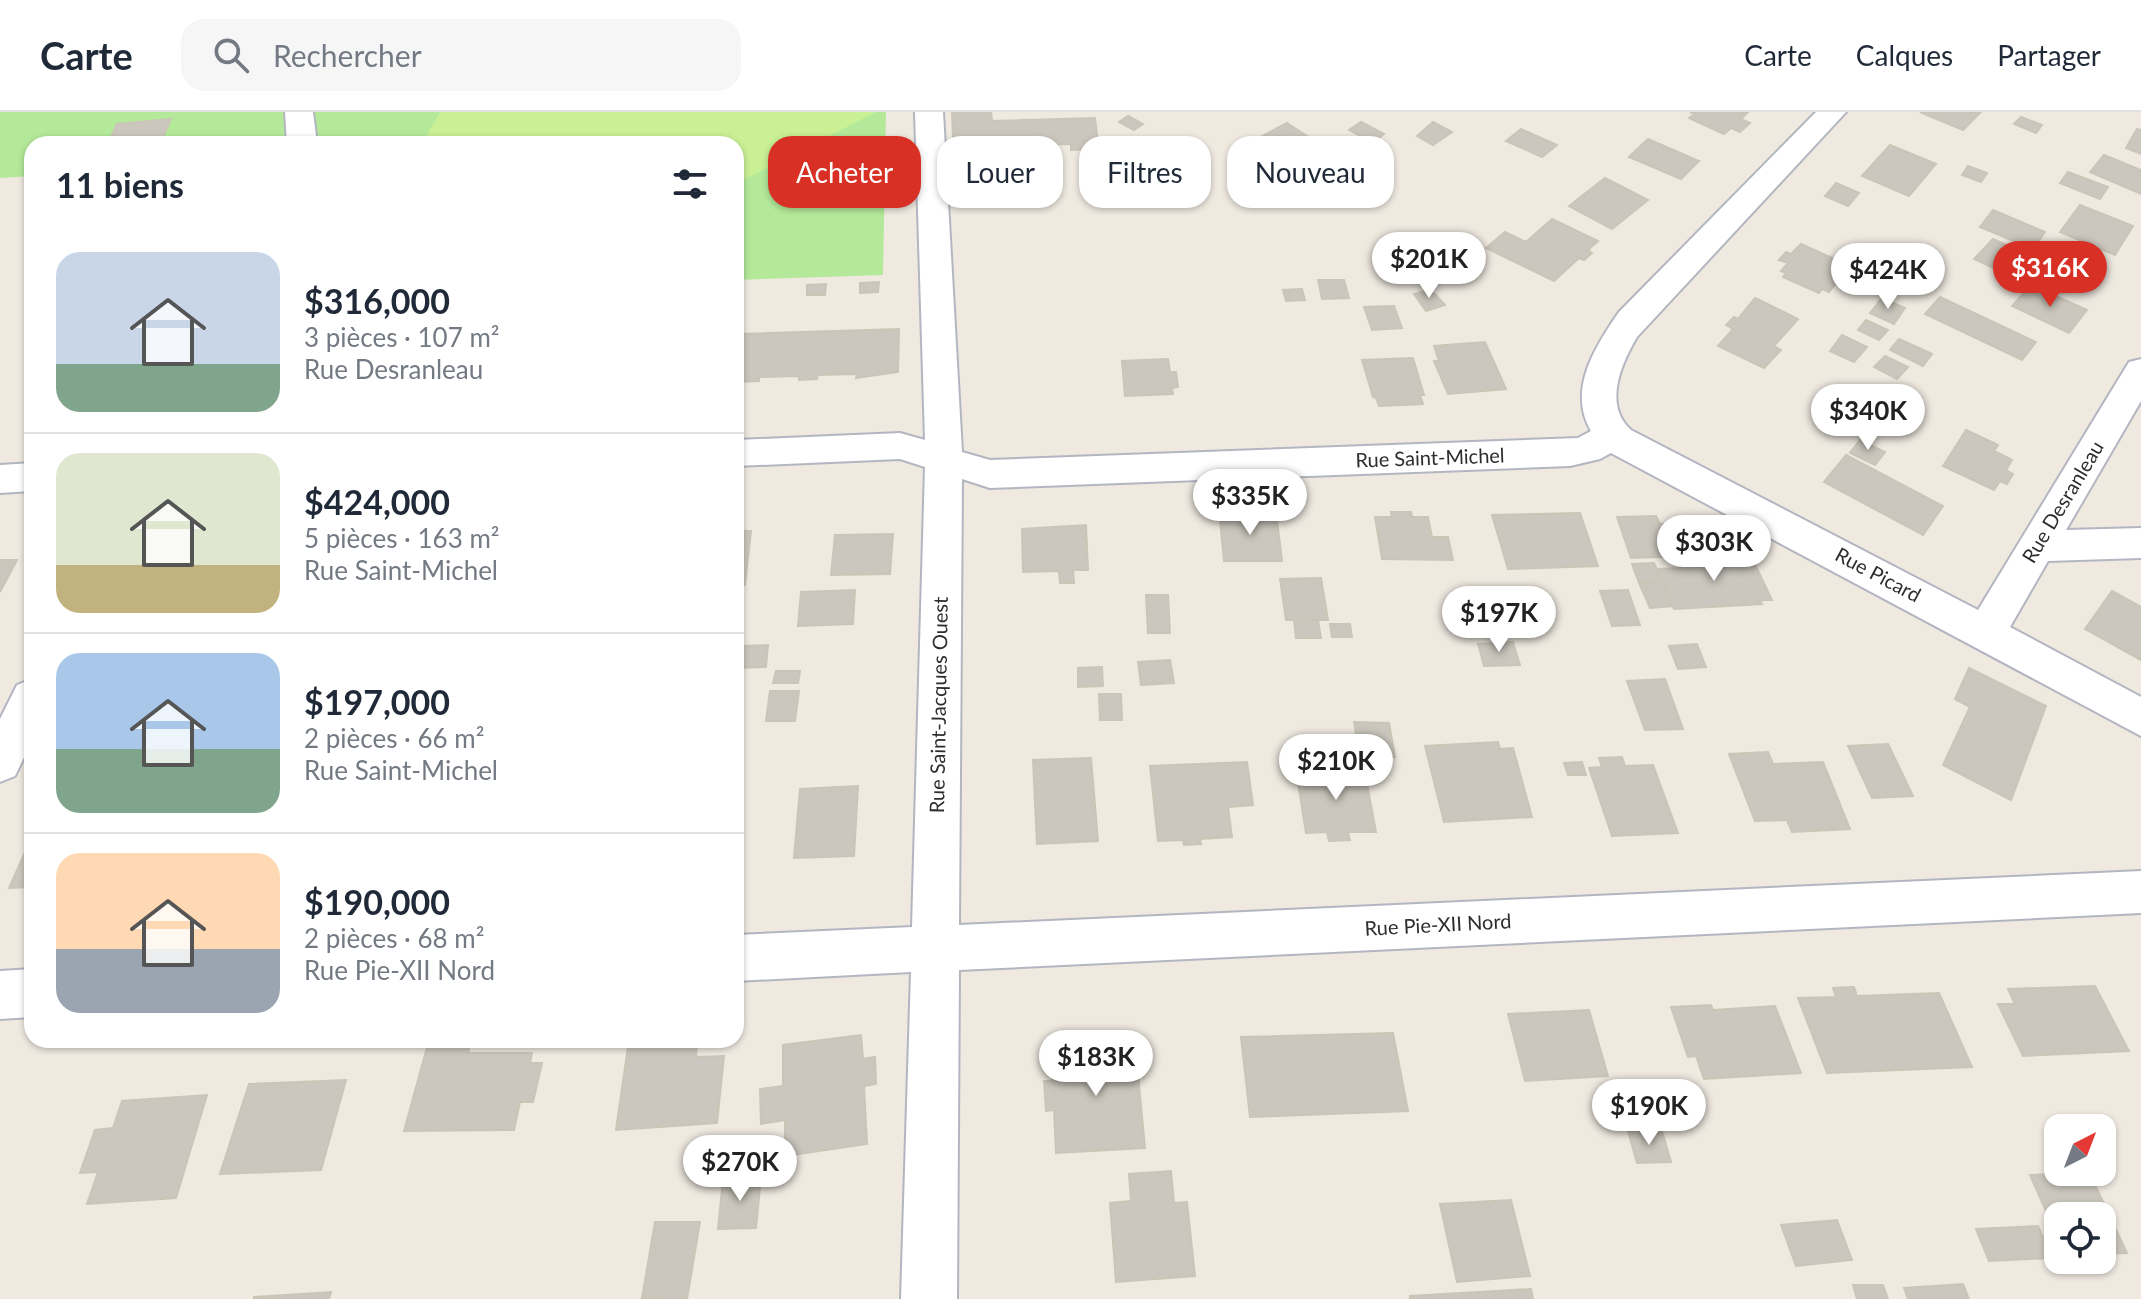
<!DOCTYPE html>
<html lang="fr">
<meta charset="utf-8">
<style>
body{margin:0;font-family:Lato,sans-serif;background:#f6f6f7;color:#1f2937;height:100vh;display:flex;flex-direction:column;font-size:30px;white-space:nowrap}
*{box-sizing:border-box;margin:0}
p{font-size:26px;color:#747a83}
.icon{flex:none;width:44px;height:44px;fill:none;stroke:currentColor;stroke-width:2;stroke-linecap:round;stroke-linejoin:round}
.map{position:relative;flex:1;overflow:hidden}
.panel{position:absolute;left:24px;top:24px;width:720px;height:912px;display:flex;flex-direction:column;background:#fff;border-radius:24px;box-shadow:0 2px 6px #0004}
.panel>*{flex:none}
.top-card{position:absolute;left:768px;top:24px;width:760px;height:72px;display:flex;gap:16px}
.needle{width:52px;rotate:42deg}
.tools{position:absolute;left:2044px;top:1002px;display:grid;gap:16px}
.tools a{display:grid;place-items:center;width:72px;height:72px;border-radius:16px;background:#fff;box-shadow:0 2px 6px #0004;font-size:40px}
.price{position:absolute;translate:-50% -68px;padding:0 18px;border-radius:28px;background:#fff;color:#222;font-size:26px;line-height:52px;filter:drop-shadow(0 2px 4px #0008)}
.price::after{content:'';position:absolute;left:50%;top:48px;width:24px;height:18px;margin-left:-12px;background:inherit;clip-path:polygon(0 0,100% 0,50% 100%)}
.price.on{background:#d93025;color:#fff}
ul{padding:0;list-style:none}
li{display:flex;align-items:center;gap:24px;height:200px;padding:0 32px}
li+li{border-top:2px solid #e0e1e3}
li span{display:grid;place-items:center;flex:none;width:224px;height:160px;border-radius:24px;color:#555}
li>.icon{margin-inline-start:auto}
span .icon{width:96px;height:96px;fill:#fffc;stroke-width:1}
li b{font-size:34px}
h2{display:flex;justify-content:space-between;align-items:center;height:96px;padding:0 32px;font-size:34px}
.chip{padding:0 28px;border-radius:24px;background:#fff;box-shadow:0 2px 6px #0004;font-size:28px;line-height:72px}
.chip.on{background:#d93025;color:#fff}
header{display:flex;align-items:center;gap:48px;box-sizing:border-box;height:112px;padding:0 40px;background:#fff;border-bottom:2px solid #e0e1e3}
header strong{font-size:38px}
nav{display:flex;gap:44px;margin-inline-start:auto;font-size:28px}
.search{width:560px;height:72px;background:#f6f6f7;display:flex;align-items:center;gap:20px;box-sizing:border-box;padding:0 28px;border-radius:24px;color:#747a83;font-size:30px}
.map>svg:first-child{display:block}
.green{fill:#b4e999}
.pitch{fill:#c9f095}
.building{fill:#cbc7be;stroke:#cbc5b8;stroke-width:2}
.lines{fill:none;stroke-linecap:round;stroke-linejoin:round}
.minor-casing{stroke:#b3b6c1;stroke-width:4}
.minor{fill:#fff;fill-rule:evenodd}
.labels{text-anchor:middle;stroke-width:8;stroke-linejoin:round;paint-order:stroke}
.street-label{font-size:20px;fill:#2d2d2d;stroke:#fff}
</style>
<header>
<strong>Carte</strong>
<div class="search"><svg class="icon" aria-label="search" viewBox="0 0 24 24"><circle cx="10" cy="10" r="6"/><path d="M15 15l6 6"/></svg>Rechercher</div>
<nav><a>Carte</a><a>Calques</a><a>Partager</a></nav>
</header>
<div class="map">
<svg width="2141" height="1187" viewBox="0 0 2141 1187">
<rect width="100%" height="100%" fill="#efe9e0"/>
<path class="green" d="M0,0h886l-3,163 -147,5v-136h-704v32l-32,2z"/>
<path class="pitch" d="M440,0h436l-140,72v-40h-314z"/>
<path class="building" d="M952,0h39l1,9 103,-3 3,25h-6l1,6 -22,1v-6l-61,1v7l-20,1 -1,-17 -36,1z
M1690,0h58l-7,7 9,4 -10,9 -9,-4 -7,6 -35,-16 5,-4z
M1920,0h61l-18,18z
M1128,4l15,8 -9,6 -15,-8z
M2021,5l21,8 -6,8 -22,-9z
M171,7l-11,25h-52l9,-20z
M1361,10l23,12 -11,9 -24,-13z
M1433,10l19,10 -19,13 -16,-9z
M1287,11l26,17 -35,19 6,4 -20,10 -32,-21z
M1521,17l36,16 -15,12 -36,-16z
M2137,17l4,1v24l-15,-6z
M1648,27l51,22 -18,18 -52,-22z
M1890,33l46,19 -27,32 -47,-20z
M1191,34l14,7 -9,7 -15,-7z
M2104,43l37,15v24l-51,-22z
M1968,54l19,7 -6,9 -19,-7z
M2068,60l40,15 -8,12 -40,-16z
M1605,66l43,22 -36,29 -43,-23z
M1836,71l23,10 -11,13 -23,-10z
M2080,93l53,21 -18,29 -55,-23z
M1993,98l52,22 -12,17 -53,-22z
M1552,107l46,22 -10,9 4,3 -8,7 -5,-2 -25,23 -68,-33 19,-16 21,10z
M1993,127l42,19 -18,21 -43,-20z
M1801,132l49,22 -21,26 -7,-3 -3,4 -36,-16 3,-4 -5,-2 7,-8 -9,-3 7,-8 5,2z
M1318,168h26l5,18 -27,1z
M879,170l-1,10 -18,1v-10z
M826,172l-1,11h-18v-10z
M2031,173l56,25 -18,23 -57,-27z
M1302,177l3,11 -19,1 -3,-11z
M1428,178l7,4 10,11 -19,6 -12,-17z
M1940,185l96,45 -14,18 -97,-46z
M1755,186l43,21 -24,27 7,4 -17,18 -46,-22 15,-17 -7,-4 8,-8 4,2z
M1882,186l23,10 -11,16 -24,-11z
M1394,194l8,22 -30,2 -8,-23z
M1866,208l22,10 -9,10 -21,-10z
M899,217l-1,43 -42,6 1,-4 -39,1 -1,4 -18,1v-4l-40,1v4l-19,1v-4h-4v-44z
M1842,223l25,12 -13,15 -24,-11z
M1899,227l33,15 -9,12 -33,-16z
M1485,230l21,47 -58,5 -14,-33h5l-5,-15z
M1885,244l23,11 -11,12 -23,-12z
M1413,246l11,37h-4l3,9 -44,2 -3,-8 -3,-1 -11,-37z
M1168,247l2,13h6l2,15 -6,1 1,6 -48,2 -3,-35z
M1966,318l32,15 -4,6 18,9 -6,10 7,4 -6,10 -7,-3 -6,9 -51,-24z
M1860,328l25,12 -10,13 -25,-12z
M1846,343l97,51 -20,29 -99,-53z
M1268,399l1,9h8l5,41h-58l-4,-41h6l-1,-8z
M1391,400h20l1,5h16l4,20h16l5,23 -71,-1 -7,-42h17z
M1580,401l18,53 -90,3 -16,-54z
M1656,404l4,8 11,-1 14,33 -54,2 -14,-41z
M1086,413l2,45h-15l1,13h-14l-1,-12 -36,1 -1,-43z
M736,419h15l-6,54h-9z
M893,422l-3,40 -59,1 4,-40z
M1738,443l2,3h12l20,42h-12l2,4 -88,5 -17,-40 23,-1 -3,-10z
M0,448h17l-17,32z
M1654,451l9,19 -24,1 -7,-19z
M1321,466l7,42h-42l-6,-41z
M1663,470l10,24 -23,2 -11,-25z
M855,478l-2,34 -55,2 3,-34z
M1628,478l12,35 -28,1 -12,-35z
M2112,479l29,16v53l-56,-31z
M1146,483h22l2,38h-22z
M1478,489h20l6,19 -21,1z
M1294,508h24l3,18h-25z
M1330,512h20l2,13h-20z
M1513,530l7,23 -36,1 -6,-22z
M1697,532l9,23 -28,2 -9,-23z
M768,533l-2,22 -30,1 3,-22z
M1170,548l4,23 -33,2 -3,-23z
M1102,555l1,19 -25,1v-19z
M1969,556l77,38 -35,94 -68,-35 27,-58 -15,-8z
M776,559h24l-2,12h-25z
M1665,567l18,50 -38,1 -18,-49z
M770,579h29l-4,30h-29z
M1099,582h22l1,26h-22z
M1354,610l35,1 6,34h-35z
M1498,630l2,7 13,-1 19,69 -88,5 -19,-76z
M1888,632l25,52 -41,2 -24,-52z
M1768,640l5,12 50,-2 27,67 -58,3 -5,-12 -32,1 -26,-67z
M1622,645l3,9 28,-1 25,68 -66,3 -23,-68 13,-1 -3,-9z
M1091,646l7,83 -61,3 -4,-84z
M1247,650l6,43 -25,2 4,30 -32,2 1,5 -17,1 -1,-5 -25,1 -8,-75z
M1582,650l4,13h-18l-4,-12z
M1364,656l12,64h-28l2,8 -21,1 -2,-9 -21,1 -10,-63z
M858,674l-4,70 -60,2 6,-69z
M32,725v50l-23,1z
M2095,874l34,65 -106,5 -25,-52h17l-7,-15z
M1854,875l3,9 82,-3 33,74 -145,6 -29,-75 38,-1 -3,-9z
M1711,893l2,5 62,-4 26,67 -97,6 -8,-23 -8,1 -17,-50z
M1589,898l19,66 -83,5 -17,-67z
M1393,921l15,78 -158,6 -9,-80z
M861,923l2,24 12,-2 1,27 -12,2 3,58 -82,12v-36l-24,4 -1,-35 23,-3v-41z
M429,928h42l-3,13h64l-2,10h12l-9,39h-13l-6,28 -110,1z
M629,928h68l-1,17 28,-1 -7,67 -101,7z
M1135,931l10,105 -89,5 -2,-43 -8,1 -2,-30h8l-1,-33z
M346,968l-25,90 -101,4 29,-90z
M1644,975l5,18 -24,1 -5,-16z
M207,983l-31,103 -89,6 11,-32 -18,1 15,-43 18,-2 9,-27z
M1628,1019h34l9,31 -34,1z
M1171,1059l3,32 13,-1 8,74 -79,6 -6,-79 21,-2 -2,-27z
M2089,1060l38,81 -25,1v-38h-44v22l-28,-63z
M761,1065l-5,51 -38,1 5,-50z
M1511,1088l19,76 -73,6 -17,-78z
M1837,1108l15,40 -56,6 -15,-41z
M655,1110h45l-13,77 -45,-1z
M2038,1114l14,32 -63,3 -13,-32z
M1963,1172l6,15h-61l-4,-11z
M1853,1173h30l5,14h-31z
M1531,1177l2,10h-123v-3z
M331,1180l-2,7h-75v-2z"/>
<g class="lines">
<g class="minor-casing">
<path id="minor" d="M285,0h28l4,32h-30z
M915,0h28l19,340 28,8 588,-22 13,-7c-24,-41 4,-84 28,-119l197,-200h30l-209,225c-16,27 -34,68 -6,93l347,180 151,-248 12,-3v42l-75,129 75,-2v30l-93,3 -38,66 131,70v39l-530,-283 -11,6 -30,7 -580,22 -28,-9 -3,446 1182,-54v42l-1182,57 -2,329h-56l10,-327 -175,9v-46l176,-8 13,-460 -25,-8 -164,7v-26l164,-7 25,7z
M32,351v28l-32,2v-28z
M32,567v62l-17,35 -15,6v-63l17,-34z
M32,857v48l-32,2v-48z"/>
</g>
<use href="#minor" class="minor"/>
</g>
<g class="labels">
<g class="street-label">
<text transform="translate(1430 346) rotate(-2)" y="7">Rue Saint-Michel</text>
<text transform="translate(2063 390) rotate(-59)" y="7">Rue Desranleau</text>
<text transform="translate(1878 463) rotate(28)" y="7">Rue Picard</text>
<text transform="translate(939 593) rotate(-89)" y="7">Rue Saint-Jacques Ouest</text>
<text transform="translate(1438 813) rotate(-3)" y="7">Rue Pie-XII Nord</text>
</g>
</g>
</svg>
<div class="tools">
<a><svg class="needle" viewBox="-14 -14 28 28"><path d="M0-13l5 13h-10z" fill="#e53935"/><path d="M0 13l5-13h-10z" fill="#747a83"/></svg></a>
<a><svg class="icon" aria-label="locate" viewBox="0 0 24 24"><circle cx="12" cy="12" r="6"/><path d="M12 2v4M12 18v4M2 12h4M18 12h4"/></svg></a>
</div>
<b class="price" style="left:1429px;top:188px">$201K</b>
<b class="price on" style="left:2050px;top:197px">$316K</b>
<b class="price" style="left:1888px;top:199px">$424K</b>
<b class="price" style="left:1868px;top:340px">$340K</b>
<b class="price" style="left:1250px;top:425px">$335K</b>
<b class="price" style="left:1714px;top:471px">$303K</b>
<b class="price" style="left:1499px;top:542px">$197K</b>
<b class="price" style="left:1336px;top:690px">$210K</b>
<b class="price" style="left:1096px;top:986px">$183K</b>
<b class="price" style="left:1649px;top:1035px">$190K</b>
<b class="price" style="left:740px;top:1091px">$270K</b>
<div class="top-card">
<a class="chip on">Acheter</a>
<a class="chip">Louer</a>
<a class="chip">Filtres</a>
<a class="chip">Nouveau</a>
</div>
<section class="panel">
<h2>11 biens<svg class="icon" aria-label="filters" viewBox="0 0 24 24"><path d="M4 7h16M4 17h16"/><circle cx="9" cy="7" r="2"/><circle cx="15" cy="17" r="2"/></svg></h2>
<ul>
<li><span style="background:linear-gradient(#c9d6e8 70%,#7fa58c 0)"><svg class="icon" aria-label="home" viewBox="0 0 24 24"><path d="M3 11l9-7 9 7M6 9v11h12V9"/></svg></span><div><b>$316,000</b><p>3 pièces · 107 m²</p><p>Rue Desranleau</p></div></li>
<li><span style="background:linear-gradient(#dfe7d0 70%,#c2b280 0)"><svg class="icon" aria-label="home" viewBox="0 0 24 24"><path d="M3 11l9-7 9 7M6 9v11h12V9"/></svg></span><div><b>$424,000</b><p>5 pièces · 163 m²</p><p>Rue Saint-Michel</p></div></li>
<li><span style="background:linear-gradient(#a9c7e8 60%,#7fa58c 0)"><svg class="icon" aria-label="home" viewBox="0 0 24 24"><path d="M3 11l9-7 9 7M6 9v11h12V9"/></svg></span><div><b>$197,000</b><p>2 pièces · 66 m²</p><p>Rue Saint-Michel</p></div></li>
<li><span style="background:linear-gradient(#ffd9b3 60%,#9aa5b1 0)"><svg class="icon" aria-label="home" viewBox="0 0 24 24"><path d="M3 11l9-7 9 7M6 9v11h12V9"/></svg></span><div><b>$190,000</b><p>2 pièces · 68 m²</p><p>Rue Pie-XII Nord</p></div></li>
</ul>
</section>
</div>
